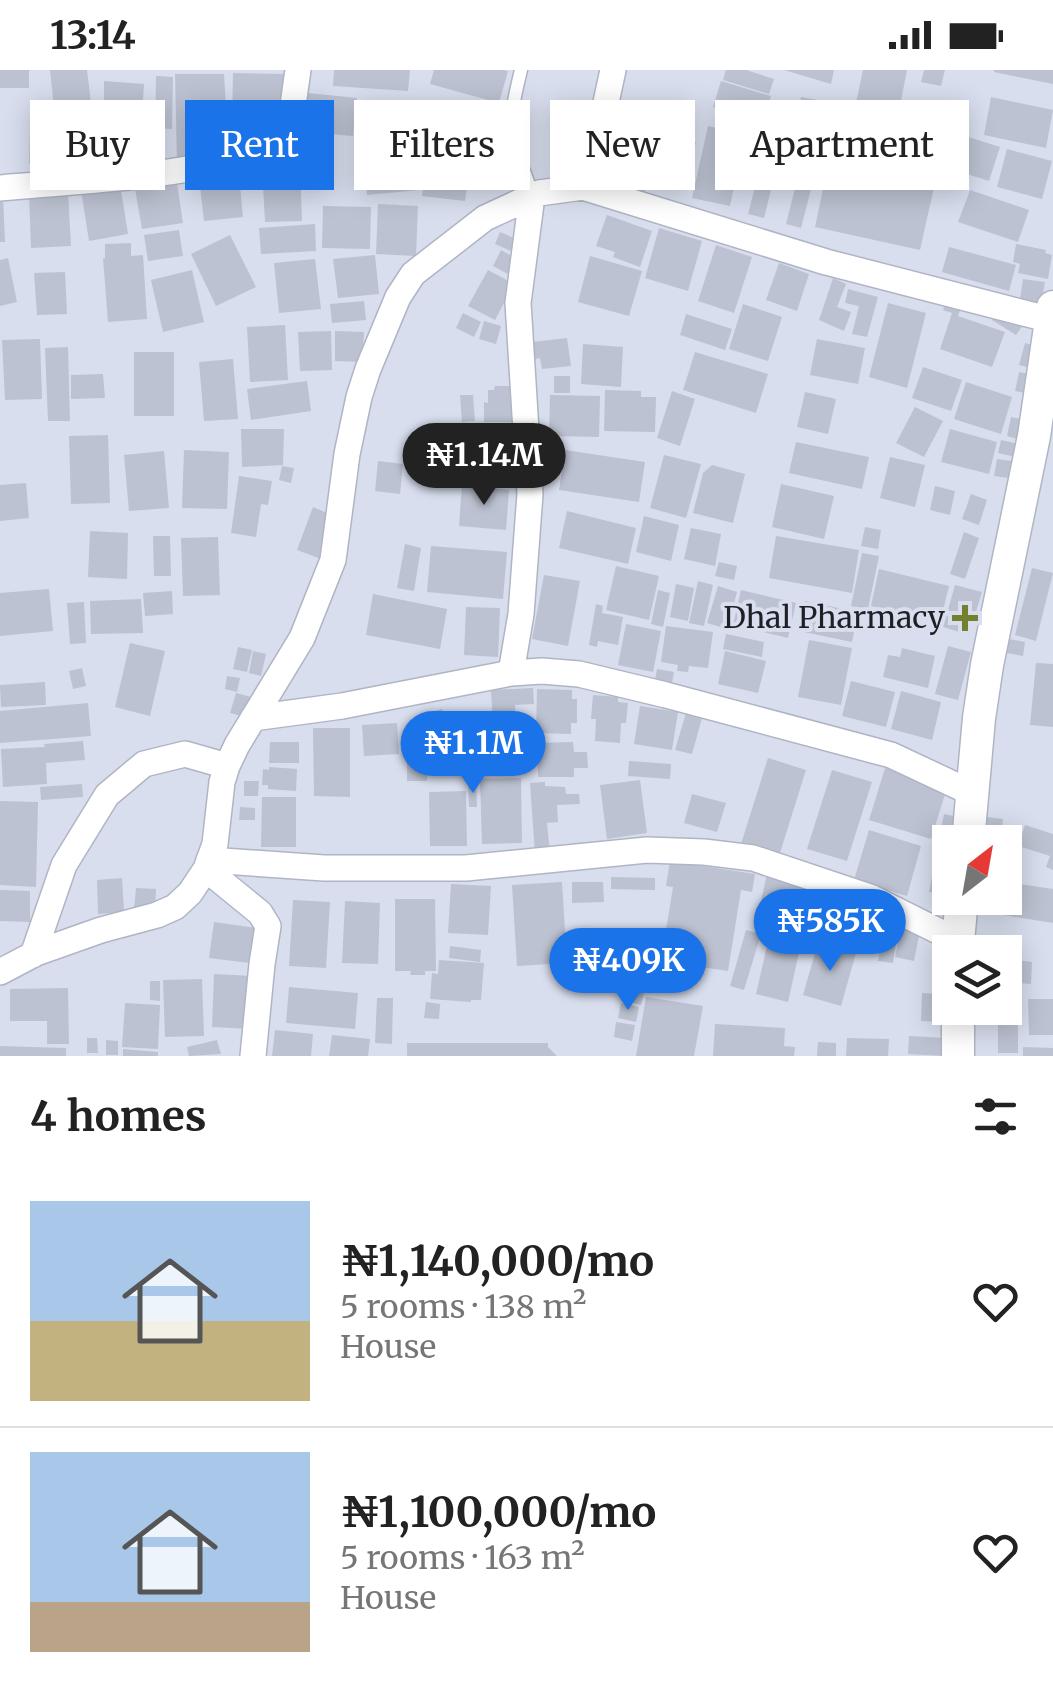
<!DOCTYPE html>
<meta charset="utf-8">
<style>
body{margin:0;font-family:Merriweather,serif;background:#f2f2f2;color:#222;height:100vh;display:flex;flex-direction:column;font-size:38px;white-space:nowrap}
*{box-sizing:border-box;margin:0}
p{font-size:32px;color:#767676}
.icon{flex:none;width:55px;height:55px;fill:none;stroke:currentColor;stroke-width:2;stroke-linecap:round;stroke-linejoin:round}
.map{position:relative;height:986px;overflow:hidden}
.drawer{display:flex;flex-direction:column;background:#fff;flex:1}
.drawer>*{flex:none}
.top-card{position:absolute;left:30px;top:30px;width:995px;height:90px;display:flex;gap:20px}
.needle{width:65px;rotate:31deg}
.tools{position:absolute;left:932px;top:755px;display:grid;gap:20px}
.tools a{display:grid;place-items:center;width:90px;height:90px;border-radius:0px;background:#fff;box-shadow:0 5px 25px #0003;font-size:50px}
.price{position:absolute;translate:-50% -85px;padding:0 22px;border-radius:35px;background:#1a73e8;color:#fff;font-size:32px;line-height:65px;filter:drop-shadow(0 2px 5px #0008)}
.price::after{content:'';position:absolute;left:50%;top:60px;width:30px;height:22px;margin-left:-15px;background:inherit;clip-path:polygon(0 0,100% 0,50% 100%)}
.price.current{background:#222;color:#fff}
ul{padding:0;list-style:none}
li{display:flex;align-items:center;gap:30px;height:250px;padding:0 30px}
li+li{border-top:2px solid #e0e0e0}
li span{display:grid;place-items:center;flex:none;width:280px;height:200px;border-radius:0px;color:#555}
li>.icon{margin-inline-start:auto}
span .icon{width:120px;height:120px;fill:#fffc;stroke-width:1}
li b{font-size:42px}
h2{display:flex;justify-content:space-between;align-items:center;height:120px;padding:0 30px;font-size:42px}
.tag{padding:0 35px;border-radius:0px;background:#fff;box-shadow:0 5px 25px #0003;font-size:35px;line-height:90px}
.tag.current{background:#1a73e8;color:#fff}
.status{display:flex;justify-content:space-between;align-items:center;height:70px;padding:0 50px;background:#fff;direction:ltr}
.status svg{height:28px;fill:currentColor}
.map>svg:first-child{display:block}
.building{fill:#bcc2d1}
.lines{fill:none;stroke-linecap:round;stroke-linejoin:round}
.service-casing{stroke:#afb5c4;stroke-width:15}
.minor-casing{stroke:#afb5c4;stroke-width:28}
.tertiary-casing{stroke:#afb5c4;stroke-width:35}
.service{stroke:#fff;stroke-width:12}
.minor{stroke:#fff;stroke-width:25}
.tertiary{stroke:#fff;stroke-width:32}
.poi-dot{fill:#73812f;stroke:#d8deee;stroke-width:4}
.labels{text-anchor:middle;stroke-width:8;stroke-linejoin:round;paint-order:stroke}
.poi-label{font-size:30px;fill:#1e2026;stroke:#d8deee;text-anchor:end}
</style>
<div class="status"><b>13:14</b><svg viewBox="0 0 49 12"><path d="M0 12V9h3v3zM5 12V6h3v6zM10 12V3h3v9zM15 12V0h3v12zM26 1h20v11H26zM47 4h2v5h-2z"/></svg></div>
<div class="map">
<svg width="1053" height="986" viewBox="0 0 1053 986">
<rect width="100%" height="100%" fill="#d8deee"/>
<path class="building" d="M0,0h29v18h-29z
M50,0h37l4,33 -37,4z
M334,0h76l-2,21 -75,-5z
M434,0h69l5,1 -9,32 -69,-19z
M726,0h20l28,9 -5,15 -46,-14z
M784,0h50l-3,14z
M863,0h44l-8,41 -43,-8z
M924,0h21l-4,16 -20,-4z
M994,0h59v14l-59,-12z
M233,3l52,1 -1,49 -52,-1z
M175,4h49l5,83 -52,5z
M156,6l17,1 -1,52 -17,-1z
M104,11l40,3 -2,31 -38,-4z
M721,11l50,15 -8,27 -50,-16z
M308,23l49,5 -4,38 -49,-4z
M801,27l33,6 -7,36 -32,-6z
M991,27l62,13 -7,38 -62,-13z
M369,30l45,7 -6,37 -45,-8z
M431,36l58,6 -5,43 -58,-6z
M855,41l37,10 -9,32 -37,-10z
M912,47l37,8 -8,36 -37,-9z
M624,51l11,4 -6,16 -11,-5z
M30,56l54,3v35h-55z
M708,56l37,8 -15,72 -38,-8z
M667,61l29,12 -17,44 -30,-11z
M962,65l38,12 -11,34 -38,-12z
M767,71l53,13 -19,74 -15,-4 15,-60 -22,-6 -15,60 -16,-4z
M1007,79l45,12 -10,38 -45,-12z
M415,80l4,40 -52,5 -4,-41z
M831,81l106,23 -17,76 -105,-23z
M427,85l44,6 -6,40 -43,-5z
M238,95l5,52 -39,4 -6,-52z
M300,95l2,56 -37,1 -3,-56z
M625,99l24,14 -6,12 -24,-14z
M177,113l6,40 -41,6 -7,-40z
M120,114l8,50 -39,7 -8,-51z
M970,120l59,20 -11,32 -60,-20z
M68,122l3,54 -40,2 -2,-54z
M0,126h3l2,46h-5z
M378,134l40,2 -2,50 -40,-2z
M323,136l48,1 -1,42 -48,-1z
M607,145l45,16 -12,36 -27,-10 2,-5 -19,-6z
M315,154l1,27 -55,3 -2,-26z
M659,158l43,13 -14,50 -43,-13z
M179,160l4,26 -35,5 -4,-26z
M500,162l21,9 -6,12 -20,-9z
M230,165l26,52 -40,19 -25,-52z
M131,173v13l12,-1 4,64 -39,3 -5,-64h2v-14z
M1016,174l30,6 -1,3 7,2 -4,24 -30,-6 2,-9 -7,-2z
M716,175l36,12 -18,56 -36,-12z
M949,177l67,18 -7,26 -67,-19z
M501,180l16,9 -9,15 -15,-8z
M375,185l4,39 -41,4 -5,-39z
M590,186l52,15 -13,45 -51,-14z
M8,188l9,44 -17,4v-46z
M315,189l6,50 -42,4 -5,-50z
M779,193l30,11 -12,37 -31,-11z
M192,200l12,52 -41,10 -12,-52z
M488,200l26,14 -19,36 -27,-14z
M65,202l2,42 -30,1 -3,-42z
M833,208l13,6 -9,23 14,5 -7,19 -25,-11z
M1023,209l22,3 -4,22 -21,-5z
M848,219l30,8 -11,40 -15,-3 7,-28 -14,-3z
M364,231l2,19 -34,3 -2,-19z
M945,232l16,5 -3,9 47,16 -13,35 -52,-18 12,-36 -9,-3z
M888,233l38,10 -19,75 -38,-11z
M743,234l39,13 -14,44 -39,-12z
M999,239l24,16 -7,10 -24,-15z
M463,243l18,9 -7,15 -18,-9z
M686,244l46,15 -7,21 -45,-15z
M484,251l17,5 -5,18 -17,-5z
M285,255l3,55 -38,2 -3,-55z
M331,261l1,39 -32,1 -2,-39z
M335,261l29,1 -2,30 -27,-1z
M567,268l4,28 -29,3 -2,-11 -5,1 -3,-17z
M40,269l2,60 -37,1 -3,-60z
M817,269l48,9 -7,36 -48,-9z
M1025,273l15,4 -5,22 -16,-4z
M583,274l40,3 -2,40 -40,-3z
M68,277l2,74h-22l-3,-73z
M134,282h40v64h-40z
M695,282l73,22 -12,39 -73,-23z
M233,289l5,60 -34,2 -5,-59z
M923,297l39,13 -11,31 -39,-13z
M1019,302l16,3 -4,19 -16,-3z
M103,304l2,24 -34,1v-24z
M554,306h16v17h-16z
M307,311l4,30 -60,9 -4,-31z
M966,312l46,15 -11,37 -47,-15z
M495,316h21v36h-32v-20l4,1v-13h6z
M605,320l36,1v6h15l-1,35 -51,-1z
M672,321l23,8 -15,47 -23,-8z
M805,322l31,7 -8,35 -31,-7z
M460,325h13l2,26 -13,1z
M550,325l50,1 -1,41 -50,-1z
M915,337l28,14 -19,36 -28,-14z
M1011,347l15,3 -5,20 -14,-4z
M241,359h43l-1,36 -41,2z
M950,359l47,13 -8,32 -48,-12z
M487,364l14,1v5l17,1 -2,41 -31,-2z
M108,365l2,68 -39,1 -2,-68z
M1001,370l18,4 -3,13 -18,-4z
M796,372l73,15 -7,32 -73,-16z
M184,380l45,2 -2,57 -45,-1z
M565,380l80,12 -6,40 -80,-12z
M164,381l5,57 -40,3 -5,-56z
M664,385l37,9 -15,54 -36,-10z
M890,387l35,8 -10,42 -35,-9z
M997,389l15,2 -4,17 -14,-2z
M378,391l25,3 -3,30 -25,-3z
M712,395l33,9 -12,49 -40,-10 10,-40z
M282,396l12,2 -3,15 -12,-3z
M239,406l33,5 -4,24 -7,-1 -5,33 -25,-4z
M26,413l3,35 -29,3v-36z
M781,414l53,12 -10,43 -52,-12z
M462,415l47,5 -3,40 -47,-4z
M935,416l20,5 -5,24 -20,-5z
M971,424l16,6 -8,25 -17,-6z
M313,437l24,10 -16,42 -24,-9z
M567,441l69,17 -8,36 -69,-16z
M644,446l35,9 -8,36 -35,-9z
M865,457l16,3 -3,19 -17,-3z
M691,458l30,6 -6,32 -31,-7z
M90,461l38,2 -1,46 -39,-2z
M964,462l15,6 -14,41 -15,-5z
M153,466h17l1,40h-17z
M776,466l83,14 -7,43 -83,-15z
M218,467l2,58 -37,1 -2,-58z
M405,474l16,4 -7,43 -17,-3z
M431,476l76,6 -4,47 -76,-7z
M862,483l17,3 -11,53 -17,-3z
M719,492l18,4 -3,14 -19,-4z
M616,496l43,10 -10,44 -43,-10z
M1032,498l21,5 -17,68 -21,-6z
M879,499l70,17 -9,37 -69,-17z
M544,505l36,6 -12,65 -36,-7z
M698,511l15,4 -9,41 -15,-3z
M676,514l18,4 -6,33 -18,-4z
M955,515l27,7 -13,43 -26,-8z
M718,516l19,6 -10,37 -20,-6z
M49,519l4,42 -53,5v-43z
M658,520l12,3 -7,34 -12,-3z
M741,520l55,13 -8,35 -55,-13z
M172,521l1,23 -28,2 -2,-23z
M373,524l74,15 -7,40 -74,-14z
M141,529l2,34 -52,1 -1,-33z
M805,531l53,11 -6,30 -53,-11z
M84,532l2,41 -16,1 -3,-41z
M596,534l7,2 -1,7 21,4 -5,28 -20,-4 -1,6 -8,-2z
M466,537l34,1 -2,49 -34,-2z
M626,554l35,7 -8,41 -35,-7z
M666,556l47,6 -5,36 -19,-2 -1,6 -11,-1 1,-6 -17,-3z
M726,564l38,8 -2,15 -39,-8z
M1004,568l21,4 -2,14 -21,-4z
M809,570l43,8 -11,57 -43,-8z
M130,573l35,8 -15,65 -35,-9z
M948,576l23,6 -13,48 -23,-6z
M238,577l14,3 -5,22 -14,-3z
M902,578l33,8 -7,32 -45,-11 5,-22 12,2z
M253,581l13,3 -5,22 -12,-3z
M725,581l41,10 -8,32 -40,-9z
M1036,593l17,1v63l-23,-2z
M82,598l4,18 -13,3 -4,-18z
M657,599l17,3 -3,16 -17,-3z
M227,606l13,2 -3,14 -12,-3z
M851,611l44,11 -9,35 -44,-11z
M45,612l1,23 -45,2 -1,-22z
M533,618l1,16 -19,1 2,35 -23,1 -3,-51z
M537,619l35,1v9h5v24h-6v11l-35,-1z
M901,621l40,11 -9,38 -41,-11z
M236,623l19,5 -6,20 -19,-5z
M593,625l25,2v5l10,1 -2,20h-5l-1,20 -25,-2 1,-22h-5z
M88,633l3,33 -91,7v-32z
M640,636l38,6 -6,38 -38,-6z
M442,639l4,13 -20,6 -4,-13z
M686,643l16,5 -10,36 -17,-4z
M397,653l2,31 -35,2 -2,-31z
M487,655l2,14 -14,2 -2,-14z
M313,658h37v69l-36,-1z
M455,658l2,14 -11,1 -2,-14z
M83,671l2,19 -39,3 1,21 -44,3 -2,-38 44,-2 -1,-3z
M270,672h29v21h-30z
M573,672l1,10h13l1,16h-14v9h-36l-1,-34z
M467,673h59v13h-50v12l-9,1z
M407,677h40v27h-20v7h-20z
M768,688l38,12 -27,86 -38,-12z
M629,691l42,3 -1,15 -42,-3z
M269,697l28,2 -1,22 -28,-2v-4h-6l1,-16 6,1z
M885,698l62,20 -16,51 -62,-19z
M832,700l40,12 -25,79 -40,-12z
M521,708l1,65 -40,1 -2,-65z
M640,710l7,53 -40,6 -7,-54z
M244,711h15l-1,15h-14z
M545,712v4l20,1 1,7h13l1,10 -23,1 1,17 -11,1 3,30 -15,1 -5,-71z
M82,714l1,13 -42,3 -1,-13z
M476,714l1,23h-8l-1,-22z
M466,721l1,55h-37l-1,-54z
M692,724l34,9 -9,29 -33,-9z
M262,727h34v50h-35z
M0,731l38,1 -2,85 -36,-2z
M240,737l15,1v12h-16z
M944,744l14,3 -3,25h-5l-1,51 -20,-1z
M987,747l16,2 -2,23h-17z
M1025,755l28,9v36l-7,-3 4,-11 -32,-10z
M869,760l52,16 -14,50 -53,-16z
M670,791l85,13 -3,18 -11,-2 -13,81 -34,-5 2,-12 -33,-5 10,-62 -7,-1z
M767,804l38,9 -9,35 -37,-8z
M611,807l44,1v12l-44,-1z
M122,808l2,34 -26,2 -1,-34z
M562,812l5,81 -50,3 -5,-81z
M572,812h31l1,20 -32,1z
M1005,812l48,7v34l-56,-9 3,-16h5z
M451,814l40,2 -3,49 -40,-2z
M136,818l20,1 -1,23 -21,-2z
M835,819l35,8 -8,36 -35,-8z
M0,820l30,1v31l-30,-1z
M395,829h40l1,72h-11v4h-15l1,-4h-16z
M293,830l37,2 -4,66 -37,-2z
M345,831l35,2 -2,61 -36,-1z
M903,851l18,4 -7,36 -19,-4z
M214,852l49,7 -4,35 -50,-6z
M884,852l15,2 -6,39 -15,-2z
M746,860l15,4 -17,56 -14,-4z
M769,867l32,7 -13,58 -32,-8z
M818,873l38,10 -15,53 -38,-11z
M450,876l31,4 -1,12 -31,-4z
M1005,884l10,1v5l17,2 -1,22 -12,-1 -1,6 -13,-1z
M439,890l45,3 -3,37h-10v2l-41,-3 2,-26 6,1z
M214,904l39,2 -2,53 -39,-2z
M202,909l2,57 -39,1 -2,-57z
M150,911h10v20l-10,-1z
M624,914l21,4 -4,17 -20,-5z
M289,917l69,6 -3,36 -69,-6z
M68,918l1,56h-22v-23h-37v-32z
M922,923l18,1 -2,28 -17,-1z
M646,927l57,9 -9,50h-58z
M377,928h16l-1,46 -17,-1z
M1028,929h25v36h-24z
M426,932l14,2 -1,15 -15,-1z
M125,933l35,2 -2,44 -36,-2z
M621,933l18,4 -3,15 -18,-4z
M1005,936h13v47h-20v-45h7z
M616,952l19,3 -3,16 -18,-4z
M715,954l70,4 -1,18 11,1 -1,9h-81z
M275,960l38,4 -2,22h-39z
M332,965l38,4 -2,17h-39z
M909,966l36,2 -1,18 -36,-2z
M87,968h10l1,15h-11z
M847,968l42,1 -1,17h-42z
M106,970l12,1v14h-12z
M217,970l4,14 -32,2 -2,-9z
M818,972l18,1v13h-19z
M407,973h141v4l9,9h-150z
M0,976l66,2v8h-66z
M1023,977l30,1v8h-30z
M123,979l35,3v4h-35z"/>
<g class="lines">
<g class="service-casing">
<path id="service" d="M521,0c-5,21 -11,43 -9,64 3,22 16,41 20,62"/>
</g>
<g class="minor-casing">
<path id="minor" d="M583,117l20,-71 10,-46
M0,118c79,-7 160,-10 237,-29 17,-4 34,-12 51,-19l10,-70
M511,603l10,-59 9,-120 -12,-191 14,-107
M253,648l89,-12 169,-33 31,-2 37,3 87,21 225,60 81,38
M209,790l115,8h142l181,-18 57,2 49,6 117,39 88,44
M206,799l54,44 8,13 -6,38 -9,92
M33,885l31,-90 43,-70 37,-31 41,-10 42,12
M0,902l36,-19 65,-23 56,-15 18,-8 15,-14 16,-24 9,-25 7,-62 5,-16 10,-21 65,-107 31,-78 14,-106 12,-57 9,-28 30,-72 15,-23 72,-56 54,-25 44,-6 243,75 225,58"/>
</g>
<g class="tertiary-casing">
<path id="tertiary" d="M968,772l11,-124 8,-53 47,-229 19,-129
M957,882l5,-54
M958,938v48"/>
</g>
<use href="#service" class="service"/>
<use href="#minor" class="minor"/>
<use href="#tertiary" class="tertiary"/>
</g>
<path class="poi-dot" d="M960 533h10v10h10v10h-10v10h-10v-10h-10v-10h10z"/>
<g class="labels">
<g class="poi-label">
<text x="945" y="558">Dhal Pharmacy</text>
</g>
</g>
</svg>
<div class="tools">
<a><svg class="needle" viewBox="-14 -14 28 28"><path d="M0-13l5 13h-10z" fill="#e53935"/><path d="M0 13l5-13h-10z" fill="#767676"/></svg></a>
<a><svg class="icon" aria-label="layers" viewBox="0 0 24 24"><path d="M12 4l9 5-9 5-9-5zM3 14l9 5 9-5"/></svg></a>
</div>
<b class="price current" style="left:484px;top:438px">₦1.14M</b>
<b class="price" style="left:473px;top:726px">₦1.1M</b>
<b class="price" style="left:830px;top:904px">₦585K</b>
<b class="price" style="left:628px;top:943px">₦409K</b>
<div class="top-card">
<a class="tag">Buy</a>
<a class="tag current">Rent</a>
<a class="tag">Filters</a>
<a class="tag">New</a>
<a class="tag">Apartment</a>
</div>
</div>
<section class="drawer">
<h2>4 homes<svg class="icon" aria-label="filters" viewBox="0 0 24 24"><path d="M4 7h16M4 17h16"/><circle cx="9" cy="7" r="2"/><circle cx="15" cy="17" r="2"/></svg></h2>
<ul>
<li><span style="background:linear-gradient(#a9c7e8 60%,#c2b280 0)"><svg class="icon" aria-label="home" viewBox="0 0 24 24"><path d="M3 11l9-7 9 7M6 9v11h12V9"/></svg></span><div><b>₦1,140,000/mo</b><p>5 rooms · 138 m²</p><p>House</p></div><svg class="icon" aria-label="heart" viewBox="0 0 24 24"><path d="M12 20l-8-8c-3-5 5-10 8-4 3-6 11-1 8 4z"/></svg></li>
<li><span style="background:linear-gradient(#a9c7e8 75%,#b9a48a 0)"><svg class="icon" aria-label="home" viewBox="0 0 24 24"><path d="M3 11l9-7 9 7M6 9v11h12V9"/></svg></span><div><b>₦1,100,000/mo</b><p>5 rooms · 163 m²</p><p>House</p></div><svg class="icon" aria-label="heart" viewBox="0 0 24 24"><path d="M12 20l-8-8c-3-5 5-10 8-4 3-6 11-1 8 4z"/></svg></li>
</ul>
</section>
